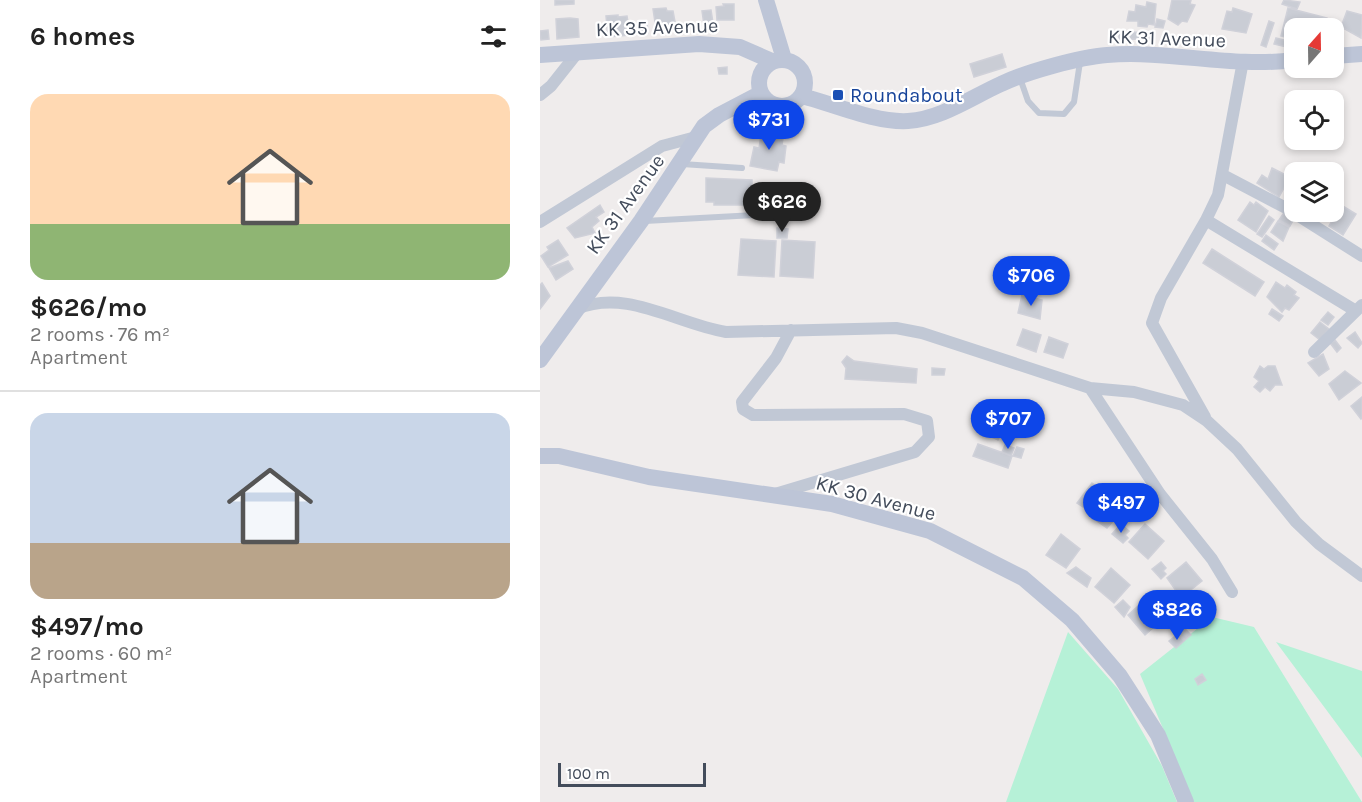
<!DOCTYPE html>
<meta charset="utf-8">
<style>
body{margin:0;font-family:Karla,sans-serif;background:#f6f6f6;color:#222;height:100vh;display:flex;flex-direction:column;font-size:22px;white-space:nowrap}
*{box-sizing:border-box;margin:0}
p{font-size:20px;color:#767676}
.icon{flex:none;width:33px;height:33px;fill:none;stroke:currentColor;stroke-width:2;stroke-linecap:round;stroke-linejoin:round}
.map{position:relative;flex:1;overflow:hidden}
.details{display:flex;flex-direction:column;background:#fff;width:540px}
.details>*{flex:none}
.needle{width:39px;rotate:20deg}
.buttons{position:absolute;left:744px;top:18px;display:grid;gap:12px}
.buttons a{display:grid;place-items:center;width:60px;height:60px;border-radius:12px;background:#fff;box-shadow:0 3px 9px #0003;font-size:30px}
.scale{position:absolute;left:18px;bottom:15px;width:148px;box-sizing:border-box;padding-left:6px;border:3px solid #434c5b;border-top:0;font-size:16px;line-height:21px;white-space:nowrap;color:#434c5b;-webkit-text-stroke:4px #fff;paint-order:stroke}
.price{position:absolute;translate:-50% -51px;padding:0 14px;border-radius:21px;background:#0d46e9;color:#fff;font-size:20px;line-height:39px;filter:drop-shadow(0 2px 3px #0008)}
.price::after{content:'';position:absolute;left:50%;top:36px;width:18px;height:14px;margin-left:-9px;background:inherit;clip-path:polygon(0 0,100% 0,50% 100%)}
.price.active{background:#222;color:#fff}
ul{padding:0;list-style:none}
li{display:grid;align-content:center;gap:12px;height:318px;padding:0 30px}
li+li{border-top:2px solid #e0e0e0}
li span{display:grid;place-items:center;height:186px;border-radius:18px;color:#555}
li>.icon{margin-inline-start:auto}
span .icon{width:108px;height:108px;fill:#fffc;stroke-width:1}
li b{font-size:26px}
h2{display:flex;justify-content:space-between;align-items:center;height:72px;padding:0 30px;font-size:26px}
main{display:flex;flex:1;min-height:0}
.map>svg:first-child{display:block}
.green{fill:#b6f1d7}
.building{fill:#cacdd5;stroke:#d0d1d9;stroke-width:1.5}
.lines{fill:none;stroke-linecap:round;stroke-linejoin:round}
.lane{stroke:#c1c8d5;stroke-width:6}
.street{stroke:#c1c8d5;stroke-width:12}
.secondary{stroke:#bdc5d7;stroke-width:16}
.transit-dot{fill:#1a4fb4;stroke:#fff;stroke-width:2}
.labels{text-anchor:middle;stroke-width:4.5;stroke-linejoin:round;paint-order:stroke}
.street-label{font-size:20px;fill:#434c5b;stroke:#fff}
.transit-label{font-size:20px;fill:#164399;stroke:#fff;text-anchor:start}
</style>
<main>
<section class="details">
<h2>6 homes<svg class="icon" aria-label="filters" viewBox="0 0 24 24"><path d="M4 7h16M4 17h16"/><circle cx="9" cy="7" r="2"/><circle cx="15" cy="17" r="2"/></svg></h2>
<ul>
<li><span style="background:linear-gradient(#ffd9b3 70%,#8fb573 0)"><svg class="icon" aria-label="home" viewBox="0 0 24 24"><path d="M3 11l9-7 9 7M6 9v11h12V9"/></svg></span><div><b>$626/mo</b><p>2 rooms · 76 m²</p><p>Apartment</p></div></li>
<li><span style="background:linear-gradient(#c9d6e8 70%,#b9a48a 0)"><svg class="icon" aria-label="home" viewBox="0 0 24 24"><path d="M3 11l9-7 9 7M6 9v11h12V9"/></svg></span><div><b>$497/mo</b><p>2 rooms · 60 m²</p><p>Apartment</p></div></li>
</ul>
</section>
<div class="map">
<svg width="822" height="802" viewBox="0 0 822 802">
<rect width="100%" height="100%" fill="#efecec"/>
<path class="green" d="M672,617l42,10 108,175h-168l-54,-128z
M528,632l50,57 44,77 15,36h-171z
M736,642l86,29v87z"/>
<path class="building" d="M15,0h19v4l-19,1z
M632,0h19l-1,4 5,1 -8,17 -5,-1 -4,4 -10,-6z
M744,0l16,2 -3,7 -15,-5z
M607,2l9,2 -2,21 -6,-1 -1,3 -9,-1v-5h-11l2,-10 6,1 1,-7 10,2z
M183,4h11v16h-17l-1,-13 8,-1z
M126,8l1,3h6l3,16 -20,2 -3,-20z
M693,8l19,6 -6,19 -24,-4 5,-18 5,1z
M748,8l39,10 -3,10h-30v11l-13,-3z
M171,10l2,13 -9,2 -2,-14z
M807,11l15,4 -1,23 -20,-11z
M78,15v2l9,-1 3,19 -22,2 -2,-21z
M30,18l8,1 1,18 -22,2 -1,-20z
M617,19l8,2 -2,7 -8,-1z
M107,21l1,12 -10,2 4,-3 -2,-10z
M729,21l5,2 -8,24 -5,-2z
M8,30l1,9 -8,1 -1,-9z
M579,32h10v8l-10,-1z
M590,32l22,1v7l-22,-1z
M736,38l12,3 -1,6 -13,-3z
M462,54l4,13 -32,10 -4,-13z
M187,67v7h-8l-1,-6z
M222,129l22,3 -2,13 4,1 -2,17 -5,-1 -2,9 -27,-5 4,-19 5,1z
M732,168l18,9 -11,20 -22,-14 5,-8 6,4z
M751,177l3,6 -5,9 -4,-2z
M166,178l46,2v25h-38v-3h-8z
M710,202l4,3 2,-3 12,9 -12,21 -18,-12z
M60,205l4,7 -8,5 3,4 -7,6 3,6 -20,5 -8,-10z
M801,205l15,9 -13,21 -14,-9z
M745,211l10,6 -5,9 -11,-6z
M729,216l5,4 -12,17 -5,-3z
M738,221l11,6 -6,14 -12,-9z
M237,228l11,1 -1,9h-10z
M726,235l12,9 -4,6 -12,-9z
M201,239l35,2 -2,36 -36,-2z
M18,240l10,15 -20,12 -7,-11 8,-6 -2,-3z
M242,240l33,2 -2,36 -33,-2z
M672,249l52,33 -9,14 -52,-33z
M28,261l5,8 -17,11 -7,-12z
M736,282l9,6 2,-3 9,7 -2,3 5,3 -10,12 -4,-2 -3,4 -15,-15z
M2,283l8,13 -10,13v-24z
M482,295l20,5 -2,19 -22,-6z
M732,309l11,7 -4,5 -10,-7z
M788,312l6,5 -6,8 -7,-5z
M780,322l9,7 -9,11 -9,-7z
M483,329l18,6 -5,17 -19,-7z
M815,332l7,11 -4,5 -11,-10z
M509,337l19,7 -5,14 -19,-6z
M795,340l6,8 -4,4 -7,-9z
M783,354l6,15 -10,7 -11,-13z
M307,356l7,5 63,8 -1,14 -71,-4 1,-11 -4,-6z
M720,366l4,3 4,-3h7l7,19h-7l-5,6 -5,-4 -5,5 -6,-5 5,-6 -5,-4z
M392,368l13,1 -1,6h-12z
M805,371l16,12 -22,17 -10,-16z
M822,397v21l-1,1 -10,-13z
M446,413l20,8 -8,19 -19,-9z
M438,444l34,12 -4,12 -35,-12z
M465,445l9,3 -3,8 -9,-4z
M477,447l7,2 -3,9 -8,-2z
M552,483l19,14 -14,19 -20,-13z
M567,515l7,5 -7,8 -10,-7 4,-5 3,2z
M581,524l8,7 -4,4 3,3 -5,5 -11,-9z
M605,524l19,17 -16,18 -19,-17z
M521,534l19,15 -14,19 -20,-13z
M621,562l5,6 -3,3 3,3 -5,5 -9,-10z
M646,562l16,19 -21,17 -14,-20z
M536,567l15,11 -4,9 -20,-14z
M571,568l19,17 -16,18 -19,-16z
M607,598l17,20 -19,17 -17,-20z
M583,600l7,7 -6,10 -9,-10z
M644,628l7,7 -6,5 -7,-7z
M638,634l6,7 -8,7 -7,-7z
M662,674l4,6 -8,5 -3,-6z"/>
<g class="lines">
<path class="lane" d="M480,78l8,23 11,12 25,1 10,-12 6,-40
M142,164l60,4
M105,221l128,-7"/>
<path class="street" d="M703,61l-25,134 -12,25 150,91
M0,95l11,-9 27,-34
M683,175l63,33 76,48
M0,222l122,-76 34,-9
M37,309c49,-21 100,15 149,23l170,-4 26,5 168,55 44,4 49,13 24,16 30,28 59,73 23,22 43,32
M774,352l48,-47
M550,388l70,106 52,65 20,33
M665,417l-53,-94 9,-25 45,-78
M235,494l140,-42 14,-15 -2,-16 -23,-7 -151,1 -10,-6 -1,-7 34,-44 15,-28"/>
<path class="secondary" d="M226,0l18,59
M0,55l159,-11 41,3 32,14
M794,56l28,-2
M219 83a23 23 0 1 1 46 0a23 23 0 1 1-46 0Z
M262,96c31,8 74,27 106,25 33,-2 64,-24 93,-37 25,-12 79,-27 106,-29 63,-5 125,13 187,5
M0,360l101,-139 63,-95 15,-11 42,-22
M0,456h19l90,21 183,27 98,27 93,47 49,42 48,56 38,59 28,67"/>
</g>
<rect class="transit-dot" x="292" y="89" width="12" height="12" rx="3"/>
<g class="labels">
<g class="street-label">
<text transform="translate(117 27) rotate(-2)" y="7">KK 35 Avenue</text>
<text transform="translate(627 38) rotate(2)" y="7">KK 31 Avenue</text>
<text transform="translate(85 204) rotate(-54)" y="7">KK 31 Avenue</text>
<text transform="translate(336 498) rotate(15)" y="7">KK 30 Avenue</text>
</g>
<g class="transit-label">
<text x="310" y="102">Roundabout</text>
</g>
</g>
</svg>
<div class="buttons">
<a><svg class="needle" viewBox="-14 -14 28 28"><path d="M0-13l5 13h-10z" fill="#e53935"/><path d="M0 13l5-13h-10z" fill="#767676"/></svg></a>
<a><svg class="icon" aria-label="locate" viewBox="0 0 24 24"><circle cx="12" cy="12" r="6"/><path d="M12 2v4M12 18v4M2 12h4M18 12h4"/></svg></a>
<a><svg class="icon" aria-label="layers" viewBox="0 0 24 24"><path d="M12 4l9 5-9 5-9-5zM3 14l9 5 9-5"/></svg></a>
</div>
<div class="scale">100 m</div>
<b class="price" style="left:229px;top:151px">$731</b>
<b class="price active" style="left:242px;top:233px">$626</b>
<b class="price" style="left:491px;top:307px">$706</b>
<b class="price" style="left:468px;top:450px">$707</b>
<b class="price" style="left:581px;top:534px">$497</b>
<b class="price" style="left:637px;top:641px">$826</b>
</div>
</main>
